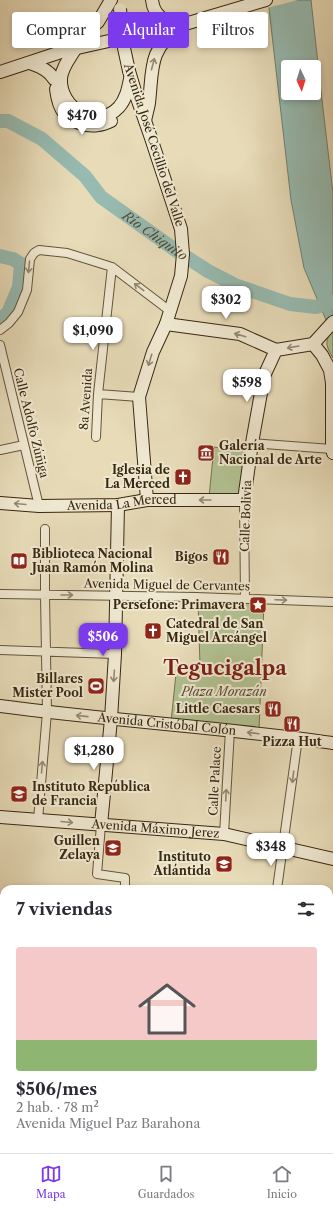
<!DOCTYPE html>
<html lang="es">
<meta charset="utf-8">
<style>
body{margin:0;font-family:"Libre Caslon Text",serif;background:#f2f2f3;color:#2b2b33;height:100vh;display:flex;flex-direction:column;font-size:15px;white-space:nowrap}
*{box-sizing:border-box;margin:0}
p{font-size:13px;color:#7c7c81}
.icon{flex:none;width:22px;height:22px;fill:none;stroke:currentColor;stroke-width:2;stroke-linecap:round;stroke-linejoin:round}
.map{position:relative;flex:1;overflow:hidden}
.panel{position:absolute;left:0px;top:885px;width:333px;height:268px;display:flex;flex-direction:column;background:#fff;border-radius:12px 12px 0 0;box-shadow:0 2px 6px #0003}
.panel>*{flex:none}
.guide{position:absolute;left:12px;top:12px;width:309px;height:36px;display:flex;gap:8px}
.needle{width:26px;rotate:176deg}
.buttons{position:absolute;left:281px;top:60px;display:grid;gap:8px}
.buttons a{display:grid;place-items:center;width:40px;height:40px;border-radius:4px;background:#fff;box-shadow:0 2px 6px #0003;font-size:20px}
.price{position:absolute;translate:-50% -34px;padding:0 9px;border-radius:8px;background:#fff;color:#222;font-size:13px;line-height:26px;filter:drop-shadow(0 1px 2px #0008)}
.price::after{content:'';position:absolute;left:50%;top:24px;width:12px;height:9px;margin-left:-6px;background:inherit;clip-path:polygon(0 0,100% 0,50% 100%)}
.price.current{background:#7c3aed;color:#fff}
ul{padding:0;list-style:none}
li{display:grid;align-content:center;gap:8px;height:212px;padding:0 16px}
li span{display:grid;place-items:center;height:124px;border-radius:4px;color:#555}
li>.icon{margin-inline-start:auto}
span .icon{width:72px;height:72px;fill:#fffc;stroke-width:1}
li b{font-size:17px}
h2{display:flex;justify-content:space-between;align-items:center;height:48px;padding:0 16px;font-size:17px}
.chip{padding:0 14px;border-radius:4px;background:#fff;box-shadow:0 2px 6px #0003;font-size:14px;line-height:36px}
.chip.current{background:#7c3aed;color:#fff}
.dock{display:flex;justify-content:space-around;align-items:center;height:56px;border-top:1px solid #e1e1e2;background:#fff;font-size:11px;color:#7c7c81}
.dock a{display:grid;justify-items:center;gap:2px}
.dock .current{color:#7c3aed}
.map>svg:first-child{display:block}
.green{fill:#b2c191;stroke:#757450}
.water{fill:#97bbb1;stroke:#718071;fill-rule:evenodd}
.pier{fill:#e7dbb8}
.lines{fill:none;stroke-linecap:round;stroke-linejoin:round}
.river{stroke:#97bbb1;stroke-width:14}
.street-casing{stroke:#64553a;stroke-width:10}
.secondary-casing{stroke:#382810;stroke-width:14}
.street{stroke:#efe8d1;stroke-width:8}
.secondary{stroke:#efe8d1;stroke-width:12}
.secondary-bridge-casing{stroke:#382810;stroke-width:14;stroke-linecap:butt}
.secondary-bridge{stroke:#efe8d1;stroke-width:12}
.oneway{stroke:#948870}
.labels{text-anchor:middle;stroke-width:4;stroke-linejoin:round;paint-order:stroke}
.street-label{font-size:12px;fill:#382810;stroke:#efe8d1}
.poi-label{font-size:12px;font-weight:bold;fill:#382810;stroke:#efe8d1;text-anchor:end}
.park-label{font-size:12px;font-style:italic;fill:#564e30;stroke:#efe8d1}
.water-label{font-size:13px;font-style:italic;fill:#504d38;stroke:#efe8d1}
.town-label{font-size:20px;font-weight:bold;fill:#7a1f14;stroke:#efe8d1}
</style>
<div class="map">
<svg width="333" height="1153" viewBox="0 0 333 1153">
<rect width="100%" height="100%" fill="#e7dbb8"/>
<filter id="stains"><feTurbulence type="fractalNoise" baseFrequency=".005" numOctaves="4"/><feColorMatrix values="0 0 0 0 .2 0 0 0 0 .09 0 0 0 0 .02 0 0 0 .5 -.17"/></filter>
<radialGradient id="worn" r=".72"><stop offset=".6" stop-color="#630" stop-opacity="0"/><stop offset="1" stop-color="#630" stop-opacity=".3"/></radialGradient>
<path class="green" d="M333,331v27c-6,-10 -10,-18 0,-27z
M214,447l34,5 -7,45h-32z
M198,600l66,2 -5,129 -88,-9 6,-58 23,1z
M4,1004v108l-4,1v-108z"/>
<path class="water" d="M268,0h43l11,100 11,93v133l-7,-6 -22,-52 -13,-68zM288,67h26v26h-26z"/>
<path class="pier" d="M266,0h32l-31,8z"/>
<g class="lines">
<g class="river">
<path id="s1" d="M0,121h8l34,18 43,37 16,21 73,52 34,22 27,14 55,19 26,3 17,-5"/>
<path d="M0,256l13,3 8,5 -2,23 -11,26 -8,6"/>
</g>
<g class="street-casing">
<path id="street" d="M0,330l9,-7 9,-11 9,-22 3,-31 4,-6 5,-3 28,3 45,14 58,44
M0,345l39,161
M98,394l41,3
M96,437l2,-43 14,-127
M252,443l80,6
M0,450l24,-5
M244,500l1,99
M0,594l196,3 137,5
M0,650l115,4
M38,820l9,-108 -2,-117v-66
M101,825l-4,49 28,4v11
M224,834l6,-104
M277,889l21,-151
M0,906l4,1
M329,942l4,-22
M329,956l4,1
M0,960l1,-16 3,-23
M0,994l4,-1
M329,1095l4,1
M0,1128l2,25
M42,1149v4
M108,1149l2,4
M184,1153v-4
M284,1153l1,-4"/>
</g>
<g class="secondary-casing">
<g id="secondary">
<path d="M152,0c2,17 12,21 28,23"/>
<path d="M59,47l20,-9 19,-16 13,-22"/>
<path d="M76,48c-6,10 -14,19 -15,30 -2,30 36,53 58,29 7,-8 9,-18 11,-28"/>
<path d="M30,63c9,3 19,7 24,16"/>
<path d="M129,71l8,27 14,40 30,91 2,25 -2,22 -15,48 -13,28 -14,45 8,103"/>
<path d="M0,72l64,-21 121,-27 81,-24"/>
<path d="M56,89c1,8 3,18 8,24 7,9 23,14 34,12 4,0 9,-2 13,-4"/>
<path d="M145,121c1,-6 3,-12 4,-18 4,-35 -1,-53 31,-76"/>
<path d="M166,324l74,10 36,16"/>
<path d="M313,344l9,11 8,15 2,13v66l1,4"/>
<path id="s2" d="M0,503l39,3 79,-1 29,-5h97l8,-57 12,-67 12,-26 37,-6 20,-22"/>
<path id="s3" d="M0,706c111,15 222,21 333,37"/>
<path id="s4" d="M0,817l224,17 109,25"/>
<path d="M101,825l10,-106 4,-65 3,-149"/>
</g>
</g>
<use href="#street" class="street"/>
<use href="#secondary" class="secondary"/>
<g class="secondary-bridge-casing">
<path id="secondary-bridge" d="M120,9l4,39 5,23"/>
</g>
<use href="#secondary-bridge" class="secondary-bridge"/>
</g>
<defs><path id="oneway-shaft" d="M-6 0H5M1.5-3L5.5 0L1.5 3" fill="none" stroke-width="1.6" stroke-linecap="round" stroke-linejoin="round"/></defs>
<g class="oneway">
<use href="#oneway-shaft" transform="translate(153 64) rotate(-75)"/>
<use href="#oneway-shaft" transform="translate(29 267) rotate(95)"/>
<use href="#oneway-shaft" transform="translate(139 287) rotate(-143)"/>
<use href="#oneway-shaft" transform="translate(240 335) rotate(-164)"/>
<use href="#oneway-shaft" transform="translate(293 347) rotate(170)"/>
<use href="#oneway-shaft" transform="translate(150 360) rotate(107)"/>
<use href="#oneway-shaft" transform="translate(205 500) rotate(-180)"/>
<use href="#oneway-shaft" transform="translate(20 504) rotate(-175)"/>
<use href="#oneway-shaft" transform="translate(67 595)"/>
<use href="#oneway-shaft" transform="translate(281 600) rotate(2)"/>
<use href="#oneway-shaft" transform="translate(114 676) rotate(94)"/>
<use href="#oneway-shaft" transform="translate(82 716) rotate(-174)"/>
<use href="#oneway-shaft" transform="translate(253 733) rotate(-173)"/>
<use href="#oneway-shaft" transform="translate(42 767) rotate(-85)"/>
<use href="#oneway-shaft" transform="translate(293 777) rotate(97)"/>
<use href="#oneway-shaft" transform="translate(226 795) rotate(-87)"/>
<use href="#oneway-shaft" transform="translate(67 822) rotate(5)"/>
</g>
<defs>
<g id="museum-square" transform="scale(0.9)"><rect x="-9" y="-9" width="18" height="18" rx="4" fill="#8f2418" stroke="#efe8d1"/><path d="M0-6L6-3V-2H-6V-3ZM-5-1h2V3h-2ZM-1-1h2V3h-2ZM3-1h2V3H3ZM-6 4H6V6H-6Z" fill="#fff"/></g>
<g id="church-square" transform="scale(0.9)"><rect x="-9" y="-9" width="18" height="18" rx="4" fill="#8f2418" stroke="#efe8d1"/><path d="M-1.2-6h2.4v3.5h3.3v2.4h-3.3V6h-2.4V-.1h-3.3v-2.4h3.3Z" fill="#fff"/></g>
<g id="restaurant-square" transform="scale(0.9)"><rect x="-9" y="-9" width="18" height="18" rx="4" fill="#8f2418" stroke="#efe8d1"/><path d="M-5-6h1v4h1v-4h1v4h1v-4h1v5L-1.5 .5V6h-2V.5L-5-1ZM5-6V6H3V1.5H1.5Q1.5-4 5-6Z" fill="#fff"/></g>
<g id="library-square" transform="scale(0.9)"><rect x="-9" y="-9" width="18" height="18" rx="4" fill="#8f2418" stroke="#efe8d1"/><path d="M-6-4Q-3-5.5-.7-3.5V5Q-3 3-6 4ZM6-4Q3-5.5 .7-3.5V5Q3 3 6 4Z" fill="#fff"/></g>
<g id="sight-square" transform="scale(0.9)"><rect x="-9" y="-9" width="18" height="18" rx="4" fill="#8f2418" stroke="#efe8d1"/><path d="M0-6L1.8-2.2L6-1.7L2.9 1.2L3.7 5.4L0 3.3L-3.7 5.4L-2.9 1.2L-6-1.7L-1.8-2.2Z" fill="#fff"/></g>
<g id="stadium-square" transform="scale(0.9)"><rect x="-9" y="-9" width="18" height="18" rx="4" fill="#8f2418" stroke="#efe8d1"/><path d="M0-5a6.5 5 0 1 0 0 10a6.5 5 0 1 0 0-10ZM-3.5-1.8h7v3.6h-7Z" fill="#fff"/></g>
<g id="school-square" transform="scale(0.9)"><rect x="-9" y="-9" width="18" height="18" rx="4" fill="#8f2418" stroke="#efe8d1"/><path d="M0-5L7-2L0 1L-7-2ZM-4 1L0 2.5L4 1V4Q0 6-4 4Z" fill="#fff"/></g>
</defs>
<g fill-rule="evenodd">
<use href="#museum-square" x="206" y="453"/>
<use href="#church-square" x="183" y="477"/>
<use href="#restaurant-square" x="221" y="557"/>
<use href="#library-square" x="19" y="561"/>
<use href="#sight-square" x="258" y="605"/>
<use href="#church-square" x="153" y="631"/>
<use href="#stadium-square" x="96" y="686"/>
<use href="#restaurant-square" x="273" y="709"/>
<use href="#restaurant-square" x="292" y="724"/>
<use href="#school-square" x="19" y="794"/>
<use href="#school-square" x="113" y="848"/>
<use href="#school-square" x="224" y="864"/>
</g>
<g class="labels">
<g class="street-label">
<text transform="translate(154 145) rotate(72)" y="4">Avenida José Cecillio del Valle</text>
<text transform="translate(86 399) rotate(-86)" y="4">8a Avenida</text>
<text transform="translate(31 423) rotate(76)" y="4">Calle Adolfo Zúñiga</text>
<text dy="4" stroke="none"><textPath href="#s2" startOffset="122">Avenida La Merced</textPath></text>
<text transform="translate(246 516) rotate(-88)" y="4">Calle Bolivia</text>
<text transform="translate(167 585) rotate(1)" y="4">Avenida Miguel de Cervantes</text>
<text dy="4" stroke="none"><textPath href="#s3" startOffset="168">Avenida Cristóbal Colón</textPath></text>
<text transform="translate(215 781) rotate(-87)" y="4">Calle Palace</text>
<text dy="4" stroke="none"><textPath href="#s4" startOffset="156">Avenida Máximo Jerez</textPath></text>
</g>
<g class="poi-label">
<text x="219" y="450" text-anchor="start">Galería<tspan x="219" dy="14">Nacional de Arte</tspan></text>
<text x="170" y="474">Iglesia de<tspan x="170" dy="14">La Merced</tspan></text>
<text x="32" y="558" text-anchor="start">Biblioteca Nacional<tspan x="32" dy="14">Juan Ramón Molina</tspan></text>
<text x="208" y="561">Bigos</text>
<text x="245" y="609">Persefone: Primavera</text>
<text x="166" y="628" text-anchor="start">Catedral de San<tspan x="166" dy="14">Miguel Arcángel</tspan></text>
<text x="83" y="683">Billares<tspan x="83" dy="14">Mister Pool</tspan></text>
<text x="260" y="713">Little Caesars</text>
<text x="292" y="746" text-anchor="middle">Pizza Hut</text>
<text x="32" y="791" text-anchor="start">Instituto República<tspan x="32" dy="14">de Francia</tspan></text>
<text x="100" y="845">Guillen<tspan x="100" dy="14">Zelaya</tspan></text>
<text x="211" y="861">Instituto<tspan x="211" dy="14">Atlántida</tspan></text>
</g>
<g class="park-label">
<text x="224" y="696">Plaza Morazán</text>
</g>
<g class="water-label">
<text dy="5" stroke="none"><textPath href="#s1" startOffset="196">Río Chiquito</textPath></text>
</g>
<g class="town-label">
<text x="225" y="675">Tegucigalpa</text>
</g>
</g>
<rect width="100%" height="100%" filter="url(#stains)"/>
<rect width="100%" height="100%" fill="url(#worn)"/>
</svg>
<div class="buttons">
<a><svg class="needle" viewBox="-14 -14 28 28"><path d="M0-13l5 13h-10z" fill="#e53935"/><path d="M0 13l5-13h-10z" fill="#7c7c81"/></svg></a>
</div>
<b class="price" style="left:82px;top:136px">$470</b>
<b class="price" style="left:226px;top:320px">$302</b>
<b class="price" style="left:93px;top:351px">$1,090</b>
<b class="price" style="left:247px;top:403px">$598</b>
<b class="price current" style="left:103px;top:657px">$506</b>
<b class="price" style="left:94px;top:771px">$1,280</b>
<b class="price" style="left:271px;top:867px">$348</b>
<div class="guide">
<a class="chip">Comprar</a>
<a class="chip current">Alquilar</a>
<a class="chip">Filtros</a>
</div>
<section class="panel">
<h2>7 viviendas<svg class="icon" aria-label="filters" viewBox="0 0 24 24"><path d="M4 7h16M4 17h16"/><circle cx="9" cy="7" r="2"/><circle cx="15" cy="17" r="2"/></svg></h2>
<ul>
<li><span style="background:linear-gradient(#f6c9c9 75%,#8fb573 0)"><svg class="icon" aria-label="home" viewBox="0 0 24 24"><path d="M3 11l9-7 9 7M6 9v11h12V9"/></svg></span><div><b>$506/mes</b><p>2 hab. · 78 m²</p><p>Avenida Miguel Paz Barahona</p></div></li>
</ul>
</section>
</div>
<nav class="dock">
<a class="current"><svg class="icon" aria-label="map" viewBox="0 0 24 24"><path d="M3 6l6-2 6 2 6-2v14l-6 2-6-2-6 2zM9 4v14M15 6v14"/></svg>Mapa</a>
<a><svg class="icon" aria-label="saved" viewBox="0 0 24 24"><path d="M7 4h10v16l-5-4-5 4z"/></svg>Guardados</a>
<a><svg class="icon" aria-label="home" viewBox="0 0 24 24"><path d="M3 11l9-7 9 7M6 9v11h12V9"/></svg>Inicio</a>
</nav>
